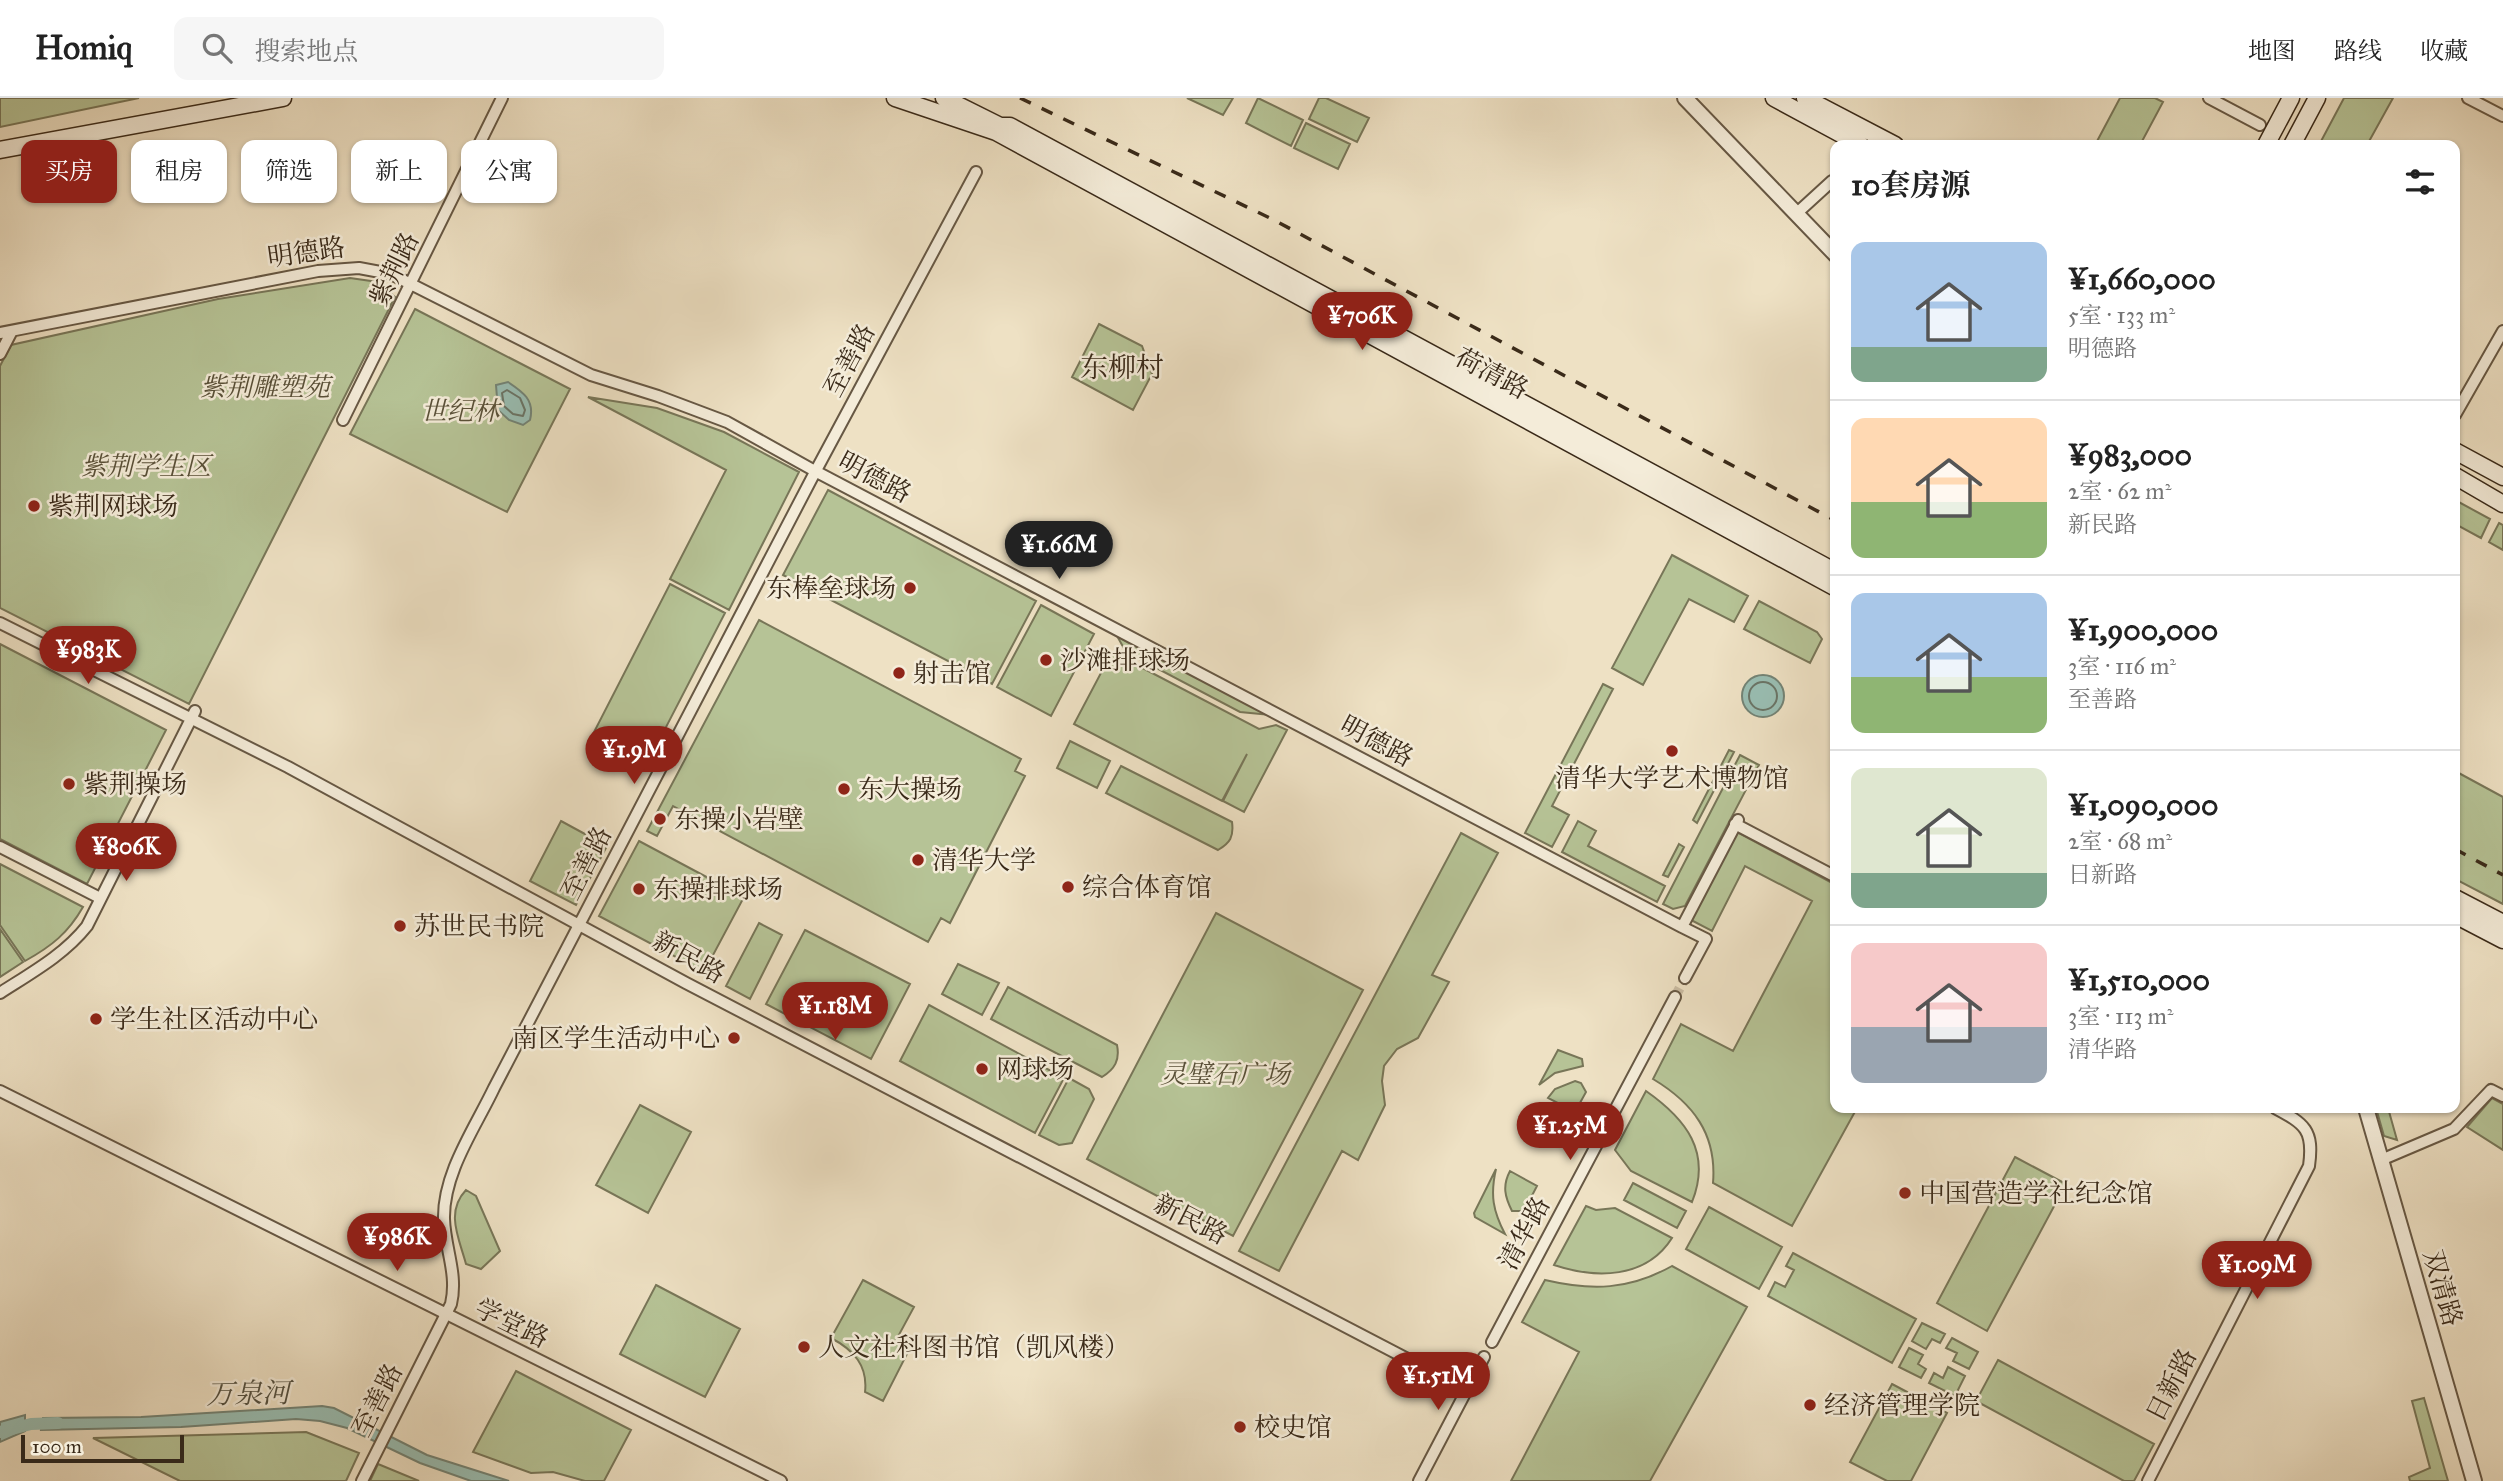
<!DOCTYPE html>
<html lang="zh">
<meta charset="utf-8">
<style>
body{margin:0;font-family:"IM FELL Great Primer","Noto Serif SC",serif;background:#f6f6f6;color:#222;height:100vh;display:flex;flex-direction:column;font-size:26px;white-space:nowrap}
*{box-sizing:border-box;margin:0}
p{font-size:23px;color:#767676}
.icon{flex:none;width:38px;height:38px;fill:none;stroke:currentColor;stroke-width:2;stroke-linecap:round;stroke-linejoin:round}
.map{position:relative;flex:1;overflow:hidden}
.drawer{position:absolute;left:1830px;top:42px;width:630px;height:973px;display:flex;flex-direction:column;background:#fff;border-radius:14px;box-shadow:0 2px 5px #0004}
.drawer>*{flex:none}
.guide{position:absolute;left:21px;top:42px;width:665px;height:63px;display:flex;gap:14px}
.scale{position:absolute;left:21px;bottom:18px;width:163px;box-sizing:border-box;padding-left:7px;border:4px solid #3a2a19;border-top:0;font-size:19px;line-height:24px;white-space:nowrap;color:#3a2a19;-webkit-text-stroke:5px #f4ecd9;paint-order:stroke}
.price{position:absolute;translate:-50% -60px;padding:0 16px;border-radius:24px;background:#8f2418;color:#fff;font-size:23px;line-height:46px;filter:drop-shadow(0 2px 4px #0008)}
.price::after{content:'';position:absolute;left:50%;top:42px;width:21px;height:16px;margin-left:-10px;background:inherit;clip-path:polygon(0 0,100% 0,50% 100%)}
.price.active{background:#222;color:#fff}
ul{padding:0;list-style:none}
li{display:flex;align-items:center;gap:21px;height:175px;padding:0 21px}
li+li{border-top:2px solid #e0e0e0}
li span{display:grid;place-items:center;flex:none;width:196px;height:140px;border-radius:14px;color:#555}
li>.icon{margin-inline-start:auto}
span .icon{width:84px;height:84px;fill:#fffc;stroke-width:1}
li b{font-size:30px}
h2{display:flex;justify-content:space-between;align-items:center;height:84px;padding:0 21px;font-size:30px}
.pill{padding:0 24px;border-radius:14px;background:#fff;box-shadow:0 2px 5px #0004;font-size:24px;line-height:63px}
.pill.active{background:#8f2418;color:#fff}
header{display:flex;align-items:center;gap:42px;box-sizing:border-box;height:98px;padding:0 35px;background:#fff;border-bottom:2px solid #e0e0e0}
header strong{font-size:33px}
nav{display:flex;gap:38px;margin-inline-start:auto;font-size:24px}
.search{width:490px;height:63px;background:#f6f6f6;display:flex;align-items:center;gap:18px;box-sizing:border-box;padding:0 24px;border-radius:14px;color:#767676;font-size:26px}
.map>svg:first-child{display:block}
.green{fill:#b6c396;stroke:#787658;stroke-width:2}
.water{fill:#99beb3;stroke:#738375;stroke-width:2}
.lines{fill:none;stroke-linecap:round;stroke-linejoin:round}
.shore{stroke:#6a7466;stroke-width:2}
.canal{stroke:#99beb3;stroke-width:12}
.minor-tunnel{stroke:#cabca2;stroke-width:10;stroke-dasharray:10 5;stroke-linecap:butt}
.minor-casing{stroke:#675844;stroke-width:14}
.tertiary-casing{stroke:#675844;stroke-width:18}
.secondary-casing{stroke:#3a2a19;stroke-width:19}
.minor{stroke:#f4ecd9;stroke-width:10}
.tertiary{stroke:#f4ecd9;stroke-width:14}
.secondary{stroke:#f4ecd9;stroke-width:16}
.rail{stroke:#3a2a19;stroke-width:3.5;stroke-dasharray:12 12;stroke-linecap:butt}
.poi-dot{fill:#8f2418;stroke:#f4ecd9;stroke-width:2.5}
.labels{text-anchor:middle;stroke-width:5;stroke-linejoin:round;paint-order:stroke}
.street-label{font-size:26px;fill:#3a2a19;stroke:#f4ecd9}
.park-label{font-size:26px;font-style:italic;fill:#595038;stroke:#f4ecd9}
.poi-label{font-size:26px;fill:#3a2a19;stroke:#f4ecd9;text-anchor:start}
.neighbourhood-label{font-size:28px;fill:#3a2a19;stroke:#f4ecd9}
.water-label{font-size:28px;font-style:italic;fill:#524f40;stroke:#f4ecd9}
</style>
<header>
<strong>Homiq</strong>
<div class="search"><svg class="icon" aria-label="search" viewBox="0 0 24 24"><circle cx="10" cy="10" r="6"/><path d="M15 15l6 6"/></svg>搜索地点</div>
<nav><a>地图</a><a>路线</a><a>收藏</a></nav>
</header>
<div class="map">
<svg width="2503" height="1383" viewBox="0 0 2503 1383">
<rect width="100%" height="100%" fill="#eee1c4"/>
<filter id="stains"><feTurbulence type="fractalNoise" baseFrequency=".00286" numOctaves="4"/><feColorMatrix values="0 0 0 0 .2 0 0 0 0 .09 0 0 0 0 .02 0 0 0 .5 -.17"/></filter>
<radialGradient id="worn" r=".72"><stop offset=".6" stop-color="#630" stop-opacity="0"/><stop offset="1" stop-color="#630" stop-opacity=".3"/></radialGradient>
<path class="green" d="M0,0h139l-139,29z
M1187,0h46l-10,17z
M1258,0l45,22 -12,26 -45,-23z
M1319,0h7l43,20 -12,24 -48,-23z
M2120,0h35l8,4 -23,43h-45z
M2344,0h49l-26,47h-48z
M1306,25l44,21 -12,25 -44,-21z
M350,180l28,4 17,15 -206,407 -189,-96v-242l11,-21 207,-46z
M415,211l155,80 -63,123 -157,-78z
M1099,226l43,22 10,28 -19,36 -61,-33z
M588,299l69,11 67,24 75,40 -70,138 -59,-31 56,-109z
M828,392l208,111 -44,83 -209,-109z
M2455,402l35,19 -9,19 -26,-14z
M2499,425l4,2v25l-14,-8z
M1672,457l76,41 -14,26 -45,-23 -46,86 -31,-17z
M670,486l55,29 -77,149 -55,-28z
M1759,503l58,31 5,7 -12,24 -66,-34z
M1041,507l53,29 -43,82 -54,-29z
M759,522l262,139 -6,12 10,5 -75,147 -9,-5 -13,24 -255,-136 -16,30 -10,-5z
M1117,538l154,79 -31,-3 -114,-60z
M0,546l166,86 -79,154 -87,-45z
M1112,554l147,77 17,-4 11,5 -43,82 -21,-11 24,-47 -25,47 -148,-77z
M1603,586l10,5 -61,117 17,9 -17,32 -27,-14z
M1070,643l40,20 -13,27 -40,-20z
M1729,652l5,2 -37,71 -4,-3z
M1740,657l19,10 -74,141 -12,3 -10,-5z
M1121,668l111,56c2,15 -2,21 -14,28l-112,-57z
M2455,673l48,26v107l-48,-25z
M561,723l46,25 -31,59 -46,-24z
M1578,723l18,10 -8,15 77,40 -8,16 -95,-50z
M1737,734l99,53v223h21l-65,118 -79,-43c4,-49 -20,-80 -60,-104l28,-55 52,27 79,-150 -67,-35 -33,65 -21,-11z
M1461,735l37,20 -66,122 17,7 -31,56 -21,11 -13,17 -2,15 3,24 -27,55 -16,-9 -63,120 -40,-20z
M639,743l105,56 -40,75 -105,-56z
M1679,746l5,3 -16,30 -5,-2z
M0,766l83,43c-15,26 -31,39 -58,54l-25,-36z
M1216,815l147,77 -130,246 -146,-77z
M759,825l23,12 -32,64 -24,-13z
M0,831l23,33 -23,15z
M805,832l105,54 -39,75 -105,-55z
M958,866l41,19 -17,32 -40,-21z
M1008,889l109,58c3,15 -2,24 -15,32l-111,-58z
M929,907l135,73 -29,55 -135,-72z
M1558,952l24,9 1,7 -28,7 -16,12z
M1069,980l20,11 5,10 -22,44 -13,2 -20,-10z
M1575,983l6,2 5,9 -11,20 -27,-14 7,-9z
M1646,993c40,28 66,61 46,111l-61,-31 -16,-21z
M2492,1000l11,6v46l-36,-23z
M640,1007l51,27 -43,81 -52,-28z
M2376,1010h12l9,32 -13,-4z
M2015,1059l51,27 -79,147 -50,-28z
M1496,1071c-6,26 -3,42 9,65l-30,-17 -1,-4z
M1510,1073l27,15 -13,25h-12c-7,-14 -10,-25 -2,-40z
M1633,1085l53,28 -9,17 -53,-28z
M466,1092l10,6 24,55 -19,18 -15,-5c-7,-26 -21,-52 0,-74z
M1586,1108l10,4 19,-2 57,30c-26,41 -76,41 -118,27z
M1709,1109l73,40 -23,42 -73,-40z
M1793,1155l123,66 -24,44 -124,-67 7,-14 10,5 9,-17 -8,-4z
M1672,1168l75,41 -97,174h-139l68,-129 -57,-30 23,-42c47,11 84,10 127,-14z
M863,1182l51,27 -19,35 14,8 -26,51 -18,-9c3,-26 -11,-42 -34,-54z
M656,1187l84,44 -35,68 -85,-43z
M1922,1225l23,11 -5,9 -8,-4 -6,10 -14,-8z
M1952,1240l26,14 -9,17 -16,-8 4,-8 -11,-5z
M1909,1250l14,7 -5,9 8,5 -5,9 -22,-11z
M1998,1262l156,84 -20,37h-10l-148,-80z
M1948,1269l17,9 -10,20 -26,-13 5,-10 9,5z
M516,1273l115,59 -27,51h-19l-32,-9 -22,1 -58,-21z
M1892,1286l55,29 -36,68h-24l-37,-19z
M2424,1300l24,83h-38l-1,-4 21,-9 -18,-67z
M306,1334l53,21 -13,28h-166l-87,-43z
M378,1366l41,17h-49z"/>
<path class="water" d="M508,284c15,10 27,18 22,38l-7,5 -14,-5 -11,-10 -2,-25z
M1742 598a21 21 0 1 1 42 0a21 21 0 1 1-42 0Z
M322,1308l12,2 93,47 82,26h-38l-51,-18 -73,-35 -27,-7 -24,-2 -115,8 -140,3 2,-12 98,-1z
M25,1317v16l-25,11v-20z"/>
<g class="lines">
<path class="shore" d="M507,292l13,8 5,12 -2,6 -10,-2 -9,-8 -2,-13z
M1749 598a14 14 0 1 1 28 0a14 14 0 1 1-28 0Z"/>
<path class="canal" d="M0,1334l31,-8 27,-1"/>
<path class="minor-tunnel" d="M1675,899l10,-19"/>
<g class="minor-casing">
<path id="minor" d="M2209,0l51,27
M2468,0l35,18
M1797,115l35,-32
M0,235l318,-62 41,-3 32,6 200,101 67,21 69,26 88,49 867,456
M0,256l12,-23
M2455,317l48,-84
M343,322l159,-322
M0,525l288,144 398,216 781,407
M1735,726l101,53
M0,749l100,51
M1685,880l21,-39 -24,-12 56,-107
M0,895c31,-20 64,-38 87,-67l108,-215
M0,993l781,390
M2381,1062l73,-31 37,-39 12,6
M1492,1244l183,-345
M362,1383l89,-177c7,-30 -6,-55 -7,-85 -1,-46 31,-91 50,-131l319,-612 163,-304
M1419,1383l65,-124
M2148,1383l161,-315c5,-36 -4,-42 -34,-58"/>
</g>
<g class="tertiary-casing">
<path id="tertiary" d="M1685,0l151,157
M2366,1010l108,373"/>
</g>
<g class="secondary-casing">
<path id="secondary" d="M895,0l101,34 840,456
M944,0l56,28h10l826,446
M1774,0l87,47
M1805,0l90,47
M2266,47l25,-47
M2292,47l25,-47
M0,52l283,-52
M2455,353l48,26
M2455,378l48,28
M2455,800l48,25
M2455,817l48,25"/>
</g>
<use href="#minor" class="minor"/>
<use href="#tertiary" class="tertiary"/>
<use href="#secondary" class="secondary"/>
<path class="rail" d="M1020,0l252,121 564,302
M2455,751l48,26"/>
</g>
<g class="poi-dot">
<circle cx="34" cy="408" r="7"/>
<circle cx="910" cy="490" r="7"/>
<circle cx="1046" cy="562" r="7"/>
<circle cx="899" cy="575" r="7"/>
<circle cx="1672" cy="653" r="7"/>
<circle cx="69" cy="686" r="7"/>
<circle cx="844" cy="691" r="7"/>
<circle cx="660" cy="721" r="7"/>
<circle cx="918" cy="762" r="7"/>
<circle cx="1068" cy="789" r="7"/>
<circle cx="639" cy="791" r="7"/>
<circle cx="400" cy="828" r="7"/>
<circle cx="96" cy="921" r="7"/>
<circle cx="734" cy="940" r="7"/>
<circle cx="982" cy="971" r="7"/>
<circle cx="1905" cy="1095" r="7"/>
<circle cx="804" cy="1249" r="7"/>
<circle cx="1810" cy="1307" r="7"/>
<circle cx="1240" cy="1329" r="7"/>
</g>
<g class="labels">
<g class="street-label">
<text transform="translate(306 154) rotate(-8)" y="9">明德路</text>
<text transform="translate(394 171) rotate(-64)" y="9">紫荆路</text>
<text transform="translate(849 262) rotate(-62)" y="9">至善路</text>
<text transform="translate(1492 275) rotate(28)" y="9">荷清路</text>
<text transform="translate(875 379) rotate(28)" y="9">明德路</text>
<text transform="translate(1377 643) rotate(28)" y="9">明德路</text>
<text transform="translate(586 765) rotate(-63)" y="9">至善路</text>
<text transform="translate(689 859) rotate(29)" y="9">新民路</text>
<text transform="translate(1191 1121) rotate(27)" y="9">新民路</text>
<text transform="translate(1524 1135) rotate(-62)" y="9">清华路</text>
<text transform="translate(2443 1190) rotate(74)" y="9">双清路</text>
<text transform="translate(512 1225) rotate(26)" y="9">学堂路</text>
<text transform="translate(2171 1287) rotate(-63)" y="9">日新路</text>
<text transform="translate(377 1302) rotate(-63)" y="9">至善路</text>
</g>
<g class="park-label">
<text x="265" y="298">紫荆雕塑苑</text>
<text x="460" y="322">世纪林</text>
<text x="146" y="377">紫荆学生区</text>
<text x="1225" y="985">灵璧石广场</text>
</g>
<g class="poi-label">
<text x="48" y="417">紫荆网球场</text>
<text x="896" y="499" text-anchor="end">东棒垒球场</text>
<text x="1060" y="571">沙滩排球场</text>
<text x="913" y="584">射击馆</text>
<text x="1672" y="689" text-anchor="middle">清华大学艺术博物馆</text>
<text x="83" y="695">紫荆操场</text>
<text x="858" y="700">东大操场</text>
<text x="674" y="730">东操小岩壁</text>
<text x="932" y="771">清华大学</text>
<text x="1082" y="798">综合体育馆</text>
<text x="653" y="800">东操排球场</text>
<text x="414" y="837">苏世民书院</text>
<text x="110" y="930">学生社区活动中心</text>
<text x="720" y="949" text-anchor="end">南区学生活动中心</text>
<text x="996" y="980">网球场</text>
<text x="1919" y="1104">中国营造学社纪念馆</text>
<text x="818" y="1258">人文社科图书馆（凯风楼）</text>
<text x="1824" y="1316">经济管理学院</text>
<text x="1254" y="1338">校史馆</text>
</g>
<g class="neighbourhood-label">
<text x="1122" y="279">东柳村</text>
</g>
<g class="water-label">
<text transform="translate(248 1295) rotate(-1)" y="10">万泉河</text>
</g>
</g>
<rect width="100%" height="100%" filter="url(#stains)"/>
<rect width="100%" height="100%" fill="url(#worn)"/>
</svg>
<div class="scale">100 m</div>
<b class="price" style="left:1362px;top:254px">¥706K</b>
<b class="price active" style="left:1059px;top:483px">¥1.66M</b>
<b class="price" style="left:88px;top:588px">¥983K</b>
<b class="price" style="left:634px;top:688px">¥1.9M</b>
<b class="price" style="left:126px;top:785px">¥806K</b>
<b class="price" style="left:835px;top:944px">¥1.18M</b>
<b class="price" style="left:1570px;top:1064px">¥1.25M</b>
<b class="price" style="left:397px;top:1175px">¥986K</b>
<b class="price" style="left:2257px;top:1203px">¥1.09M</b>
<b class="price" style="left:1438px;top:1314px">¥1.51M</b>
<div class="guide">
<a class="pill active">买房</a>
<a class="pill">租房</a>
<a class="pill">筛选</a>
<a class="pill">新上</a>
<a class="pill">公寓</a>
</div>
<section class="drawer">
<h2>10套房源<svg class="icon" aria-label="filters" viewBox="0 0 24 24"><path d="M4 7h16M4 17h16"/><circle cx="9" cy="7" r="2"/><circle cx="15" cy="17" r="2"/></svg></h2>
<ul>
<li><span style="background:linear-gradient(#a9c7e8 75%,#7fa58c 0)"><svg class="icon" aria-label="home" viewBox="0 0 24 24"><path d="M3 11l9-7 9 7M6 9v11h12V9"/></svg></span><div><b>¥1,660,000</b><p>5室 · 133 m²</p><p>明德路</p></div></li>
<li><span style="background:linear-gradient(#ffd9b3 60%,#8fb573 0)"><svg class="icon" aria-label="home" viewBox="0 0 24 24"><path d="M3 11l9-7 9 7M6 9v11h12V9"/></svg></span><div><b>¥983,000</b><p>2室 · 62 m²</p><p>新民路</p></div></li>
<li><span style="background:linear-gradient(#a9c7e8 60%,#8fb573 0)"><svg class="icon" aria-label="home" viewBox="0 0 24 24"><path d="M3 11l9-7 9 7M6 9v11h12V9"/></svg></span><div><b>¥1,900,000</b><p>3室 · 116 m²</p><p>至善路</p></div></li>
<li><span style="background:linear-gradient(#dfe7d0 75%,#7fa58c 0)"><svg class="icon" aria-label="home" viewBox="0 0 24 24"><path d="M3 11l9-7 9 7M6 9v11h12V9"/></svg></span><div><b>¥1,090,000</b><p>2室 · 68 m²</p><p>日新路</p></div></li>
<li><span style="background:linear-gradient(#f6c9c9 60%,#9aa5b1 0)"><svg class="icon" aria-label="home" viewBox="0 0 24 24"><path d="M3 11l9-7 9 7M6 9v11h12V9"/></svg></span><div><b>¥1,510,000</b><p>3室 · 113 m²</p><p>清华路</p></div></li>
</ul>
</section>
</div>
